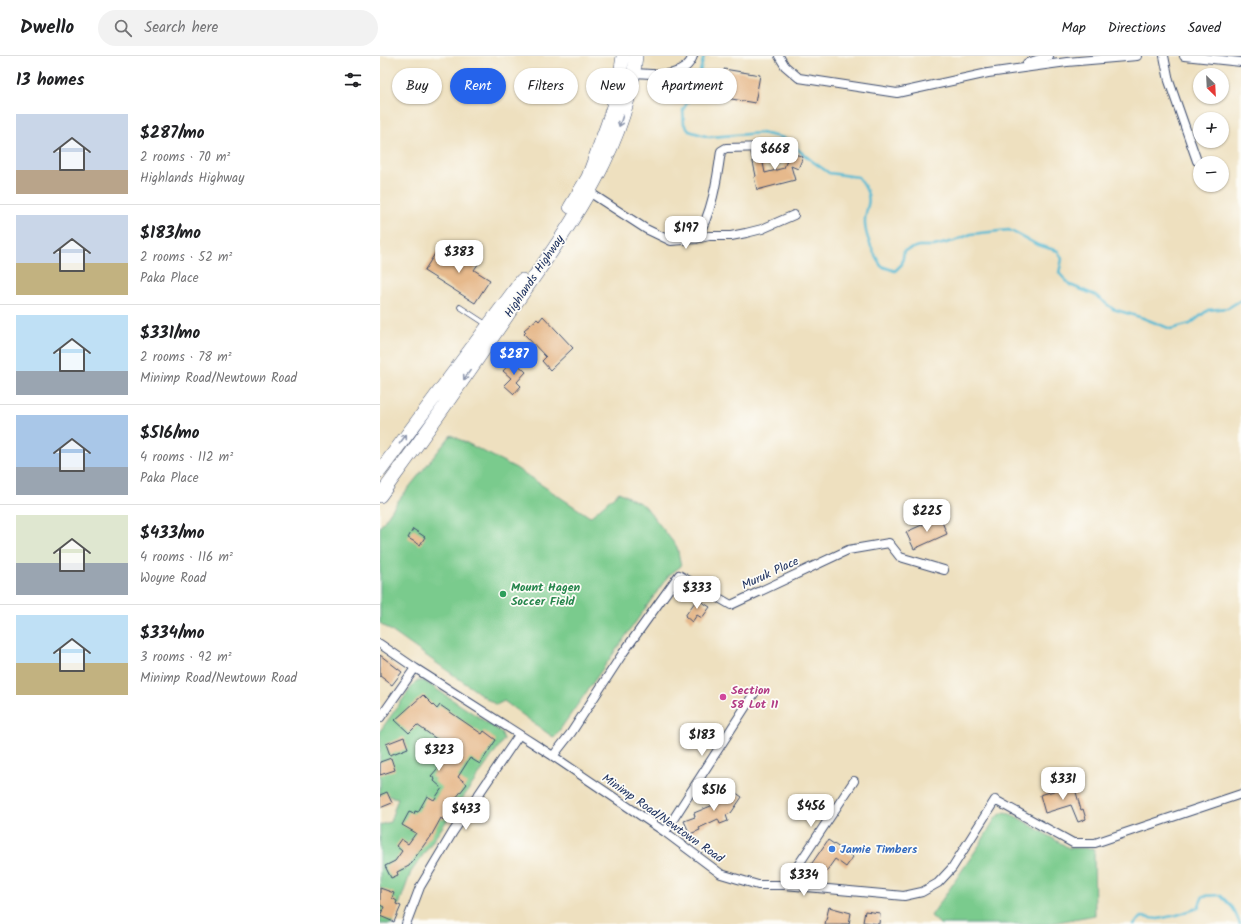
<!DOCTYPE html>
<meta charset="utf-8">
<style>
body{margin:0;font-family:Kalam,sans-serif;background:#f2f2f2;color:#202124;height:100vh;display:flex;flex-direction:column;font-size:15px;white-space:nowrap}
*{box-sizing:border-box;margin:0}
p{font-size:13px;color:#757577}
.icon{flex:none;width:22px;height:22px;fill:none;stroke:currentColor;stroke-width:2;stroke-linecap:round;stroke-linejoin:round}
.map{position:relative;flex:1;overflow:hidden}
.side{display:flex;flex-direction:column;background:#fff;width:380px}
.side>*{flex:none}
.top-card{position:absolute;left:12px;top:12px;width:380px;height:36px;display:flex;gap:8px}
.needle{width:26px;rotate:156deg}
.buttons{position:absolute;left:813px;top:12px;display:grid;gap:8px}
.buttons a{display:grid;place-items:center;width:36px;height:36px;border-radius:50%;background:#fff;box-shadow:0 1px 3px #0004;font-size:20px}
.price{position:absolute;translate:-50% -34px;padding:0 9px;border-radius:8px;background:#fff;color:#222;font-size:13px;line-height:26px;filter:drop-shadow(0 1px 2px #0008)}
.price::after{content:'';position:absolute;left:50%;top:24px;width:12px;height:9px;margin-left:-6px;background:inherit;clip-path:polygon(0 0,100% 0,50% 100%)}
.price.selected{background:#2563eb;color:#fff}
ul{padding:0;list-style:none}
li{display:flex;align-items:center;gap:12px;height:100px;padding:0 16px}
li+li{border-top:1px solid #e0e0e0}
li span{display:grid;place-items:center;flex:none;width:112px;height:80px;border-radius:0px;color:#555}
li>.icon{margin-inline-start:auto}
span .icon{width:48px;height:48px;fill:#fffc;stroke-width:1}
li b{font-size:17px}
h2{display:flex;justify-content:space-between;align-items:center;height:48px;padding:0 16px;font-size:17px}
.tag{padding:0 14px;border-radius:18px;background:#fff;box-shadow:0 1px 3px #0004;font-size:14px;line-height:36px}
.tag.selected{background:#2563eb;color:#fff}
header{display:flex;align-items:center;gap:24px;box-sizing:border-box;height:56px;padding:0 20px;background:#fff;border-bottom:1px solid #e0e0e0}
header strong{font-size:19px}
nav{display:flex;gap:22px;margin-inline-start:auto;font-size:14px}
.search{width:280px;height:36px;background:#f2f2f2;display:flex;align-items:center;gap:10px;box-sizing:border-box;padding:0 14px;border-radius:22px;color:#757577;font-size:15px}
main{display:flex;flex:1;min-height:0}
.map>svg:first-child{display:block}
.green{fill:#7acb8d;stroke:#4a7d76}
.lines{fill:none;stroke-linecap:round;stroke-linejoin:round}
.stream{stroke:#55bad4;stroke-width:2.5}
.building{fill:#e6b98c}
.service-casing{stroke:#3b4a6d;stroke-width:5.5}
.minor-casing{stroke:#3b4a6d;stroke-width:10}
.primary-casing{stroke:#3b4a6d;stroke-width:14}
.service{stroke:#fff;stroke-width:4}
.minor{stroke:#fff;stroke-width:8}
.primary{stroke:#fff;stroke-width:13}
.oneway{stroke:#8d97ae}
.leisure-dot{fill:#2e9e5b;stroke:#fdfcf7;stroke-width:1.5}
.hotel-dot{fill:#d1479c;stroke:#fdfcf7;stroke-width:1.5}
.shop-dot{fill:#3f7fe0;stroke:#fdfcf7;stroke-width:1.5}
.labels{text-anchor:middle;stroke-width:3.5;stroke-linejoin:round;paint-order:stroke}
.street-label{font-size:12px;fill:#1b2f5e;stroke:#fdfcf7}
.leisure-label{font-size:12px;font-weight:bold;fill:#27864d;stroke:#fdfcf7;text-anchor:start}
.hotel-label{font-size:12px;font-weight:bold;fill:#b23c85;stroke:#fdfcf7;text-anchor:start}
.shop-label{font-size:12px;font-weight:bold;fill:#366cbe;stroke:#fdfcf7;text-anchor:start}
</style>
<header>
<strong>Dwello</strong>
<div class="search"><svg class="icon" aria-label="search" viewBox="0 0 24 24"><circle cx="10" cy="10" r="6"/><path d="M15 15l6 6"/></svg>Search here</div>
<nav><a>Map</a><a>Directions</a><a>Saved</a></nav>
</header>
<main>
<section class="side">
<h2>13 homes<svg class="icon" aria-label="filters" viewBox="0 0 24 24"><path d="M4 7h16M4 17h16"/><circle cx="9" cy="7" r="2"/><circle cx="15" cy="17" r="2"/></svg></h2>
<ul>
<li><span style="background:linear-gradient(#c9d6e8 70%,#b9a48a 0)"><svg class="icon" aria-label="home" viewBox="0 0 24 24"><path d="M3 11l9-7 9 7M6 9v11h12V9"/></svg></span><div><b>$287/mo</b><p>2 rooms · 70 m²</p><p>Highlands Highway</p></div></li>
<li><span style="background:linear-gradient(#c9d6e8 60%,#c2b280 0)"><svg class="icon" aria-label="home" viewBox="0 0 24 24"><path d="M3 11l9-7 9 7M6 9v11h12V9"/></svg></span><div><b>$183/mo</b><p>2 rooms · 52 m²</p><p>Paka Place</p></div></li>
<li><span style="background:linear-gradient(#bfe0f5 70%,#9aa5b1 0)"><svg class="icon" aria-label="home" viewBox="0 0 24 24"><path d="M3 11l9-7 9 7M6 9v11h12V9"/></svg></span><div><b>$331/mo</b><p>2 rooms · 78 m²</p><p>Minimp Road/Newtown Road</p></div></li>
<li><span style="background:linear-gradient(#a9c7e8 65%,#9aa5b1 0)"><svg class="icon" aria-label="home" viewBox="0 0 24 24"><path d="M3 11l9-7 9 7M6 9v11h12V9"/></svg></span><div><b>$516/mo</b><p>4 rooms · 112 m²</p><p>Paka Place</p></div></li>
<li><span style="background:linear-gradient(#dfe7d0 60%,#9aa5b1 0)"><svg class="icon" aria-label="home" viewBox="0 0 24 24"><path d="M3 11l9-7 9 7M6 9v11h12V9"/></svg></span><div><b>$433/mo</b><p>4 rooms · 116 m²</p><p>Woyne Road</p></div></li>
<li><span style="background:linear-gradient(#bfe0f5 60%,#c2b280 0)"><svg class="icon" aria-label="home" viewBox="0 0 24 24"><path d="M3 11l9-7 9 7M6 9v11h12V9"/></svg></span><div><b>$334/mo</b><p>3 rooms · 92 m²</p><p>Minimp Road/Newtown Road</p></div></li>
</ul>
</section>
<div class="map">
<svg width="861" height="868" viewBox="0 0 861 868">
<rect width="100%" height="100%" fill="#fdfcf7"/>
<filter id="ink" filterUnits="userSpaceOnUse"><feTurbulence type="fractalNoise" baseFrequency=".025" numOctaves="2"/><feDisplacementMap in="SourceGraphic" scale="8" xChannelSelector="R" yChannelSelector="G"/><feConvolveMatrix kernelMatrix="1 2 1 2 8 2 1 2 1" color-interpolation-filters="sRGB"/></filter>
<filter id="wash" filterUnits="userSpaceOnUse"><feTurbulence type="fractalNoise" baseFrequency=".012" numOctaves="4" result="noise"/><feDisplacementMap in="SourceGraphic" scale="16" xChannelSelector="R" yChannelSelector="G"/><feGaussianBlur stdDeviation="0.9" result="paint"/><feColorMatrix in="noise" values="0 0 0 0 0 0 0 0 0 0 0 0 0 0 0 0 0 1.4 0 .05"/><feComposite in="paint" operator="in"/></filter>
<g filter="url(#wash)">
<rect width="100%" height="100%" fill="#eee0bf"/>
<path class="green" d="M71,379l65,33 74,49 29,-25 26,14 32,41 4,19 -13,10 -114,162 -50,-37 -8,4 -116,-82v-96l18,-26z
M36,625h8l77,51 3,7 -93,133 -19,52h-12v-99l10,-3 8,-24 -18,-4v-63z
M625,756l12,5 52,31h25l1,67 -48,9h-107l-9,-8 49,-72 16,-27z"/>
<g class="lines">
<path class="stream" d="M324,0l-8,31 -13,23 1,14 5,7 20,6 52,-4 23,5 28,23 17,12 29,4c6,8 13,17 10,28 -1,5 -3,10 -3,15 -1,15 9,34 16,46l14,5 7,-7 2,-13 15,-5h15l20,-5 17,-7 38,-4 29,15 20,6 4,8 -3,14 11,12 25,10 18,14 30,9 28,11 19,-5 18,-14 20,-2 13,-8
M754,868l8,-7 16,2 19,-4 21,-7 5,-12 17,-1 13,13 7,16"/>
</g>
<g id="blocks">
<path class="building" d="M344,13l36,6 -5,28 -35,-6z
M410,96l13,5 -5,12 -7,-3 4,14 -38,10 -3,-13 2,-1 -5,-23h10l4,20 19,-5z
M65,195l16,10 7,-10 13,9 -7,10 16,10 -15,23 -51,-32 12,-19 6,4z
M163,260l30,32 -23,22 -8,-9 4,-4 -22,-23 2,-2 -2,-2 13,-11 2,2z
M133,304l13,12 -9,10 4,4 -7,8 -10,-9 7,-7 -8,-7z
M560,461l7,17 -33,15 -8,-17z
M33,473l12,8 -5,8 -12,-7z
M317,543l13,8 -8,11 -5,-3 -5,7 -7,-6z
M0,599l22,17 -10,13 -12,-9z
M43,639l14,14 3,-4 42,29 2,-3 12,9 -16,24 -10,-6 -12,19 9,7 -15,19 2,1 -11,16 -2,-2 -11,20h-1l-20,28 -12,6 1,3 -7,3 -6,-12 10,-5 7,-10 -6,-5 5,-7 7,5 8,-11 -14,-8 7,-13 5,2 1,-3 3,1 9,-16 7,4 8,-12 -8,-7 1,-2 -4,-3 19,-22 -11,-8 3,-3 -25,-18 -8,8 -14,-13z
M24,681l4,11 -18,7 -4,-11z
M11,702l4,12 -15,5v-13z
M694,729l7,25 2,-1 3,10 -8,3 -7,-17 -26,8 -5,-18z
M349,732l13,9 -11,16 -5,2 2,6 -8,3 -2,-5 -19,9 1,2 -10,4 -6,-13 11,-4 -1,-4 24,-10z
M7,736l5,11 -12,5v-13z
M448,784l25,17 -7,10 -11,-8 -12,17 -13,-10z
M0,832l14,5 -2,5 5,3 -1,3 5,2 -7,16 -14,-6 4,-9 -4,-2z
M449,851l22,6 -2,11h-24z
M485,855l15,2 -1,11 -16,-2z"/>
</g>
</g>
<g filter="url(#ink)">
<use href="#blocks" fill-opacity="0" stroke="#3b4a6d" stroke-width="1"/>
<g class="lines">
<g class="service-casing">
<path id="service" d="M80,251l26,17"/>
</g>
<g class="minor-casing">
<path id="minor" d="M399,0l6,10 14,12 98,15 91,-20 79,-11 70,-6
M784,0l5,25 28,80
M804,0l57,6
M647,7l22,-7
M254,17c21,1 50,7 59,-17
M209,136l57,37 25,12 25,-2 13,-3h22l15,-3 16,-4 32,-14
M316,183c16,-25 21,-59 25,-88l5,-3 45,-1
M0,588l35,24 138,88 112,76 56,42 37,11h27l119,11 18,-4 16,-9 14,-15 43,-68 78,43h22l146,-49
M0,662l35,-50
M173,700l18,-23 52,-80 56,-78 52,30 117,-55 41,-7 11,14 44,13
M285,776l90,-140
M405,829l69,-104
M26,868l14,-37 33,-55 66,-97"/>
</g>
<g class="primary-casing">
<path id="primary" d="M190,151l18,-30 19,-52 10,-31 6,-38
M0,415l142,-191
M0,440c44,-60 87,-121 129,-183 54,-78 117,-159 127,-257"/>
</g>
<use href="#service" class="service"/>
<use href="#minor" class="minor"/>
<use href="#primary" class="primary"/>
</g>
<defs><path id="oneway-shaft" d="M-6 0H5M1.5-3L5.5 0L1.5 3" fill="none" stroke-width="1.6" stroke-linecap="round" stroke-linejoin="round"/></defs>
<g class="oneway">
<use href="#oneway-shaft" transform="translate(241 65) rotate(109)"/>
<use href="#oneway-shaft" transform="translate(87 319) rotate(125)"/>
<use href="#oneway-shaft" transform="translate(23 383) rotate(-53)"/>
</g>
</g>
<circle class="leisure-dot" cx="123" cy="538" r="4"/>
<circle class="hotel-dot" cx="343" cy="641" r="4"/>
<circle class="shop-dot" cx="452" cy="793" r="4"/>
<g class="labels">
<g class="street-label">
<text transform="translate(154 220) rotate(-56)" y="4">Highlands Highway</text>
<text transform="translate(390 517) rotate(-25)" y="4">Muruk Place</text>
<text transform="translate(283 762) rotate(35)" y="4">Minimp Road/Newtown Road</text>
</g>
<g class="leisure-label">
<text x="131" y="535">Mount Hagen<tspan x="131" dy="14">Soccer Field</tspan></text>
</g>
<g class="hotel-label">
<text x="351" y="638">Section<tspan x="351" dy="14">58 Lot 11</tspan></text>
</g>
<g class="shop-label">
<text x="460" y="797">Jamie Timbers</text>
</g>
</g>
</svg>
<div class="buttons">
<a><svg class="needle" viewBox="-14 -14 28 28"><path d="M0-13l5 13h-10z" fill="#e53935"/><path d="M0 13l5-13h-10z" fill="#757577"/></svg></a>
<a>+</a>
<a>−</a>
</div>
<b class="price" style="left:395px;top:115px">$668</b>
<b class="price" style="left:306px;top:194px">$197</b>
<b class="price" style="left:79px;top:218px">$383</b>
<b class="price selected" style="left:134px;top:320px">$287</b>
<b class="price" style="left:547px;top:477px">$225</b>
<b class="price" style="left:317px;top:554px">$333</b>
<b class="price" style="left:322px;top:701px">$183</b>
<b class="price" style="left:59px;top:716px">$323</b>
<b class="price" style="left:683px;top:745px">$331</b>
<b class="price" style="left:334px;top:756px">$516</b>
<b class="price" style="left:431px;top:772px">$456</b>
<b class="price" style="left:86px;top:775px">$433</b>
<b class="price" style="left:424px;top:841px">$334</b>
<div class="top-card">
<a class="tag">Buy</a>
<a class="tag selected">Rent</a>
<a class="tag">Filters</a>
<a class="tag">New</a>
<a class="tag">Apartment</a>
</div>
</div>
</main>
